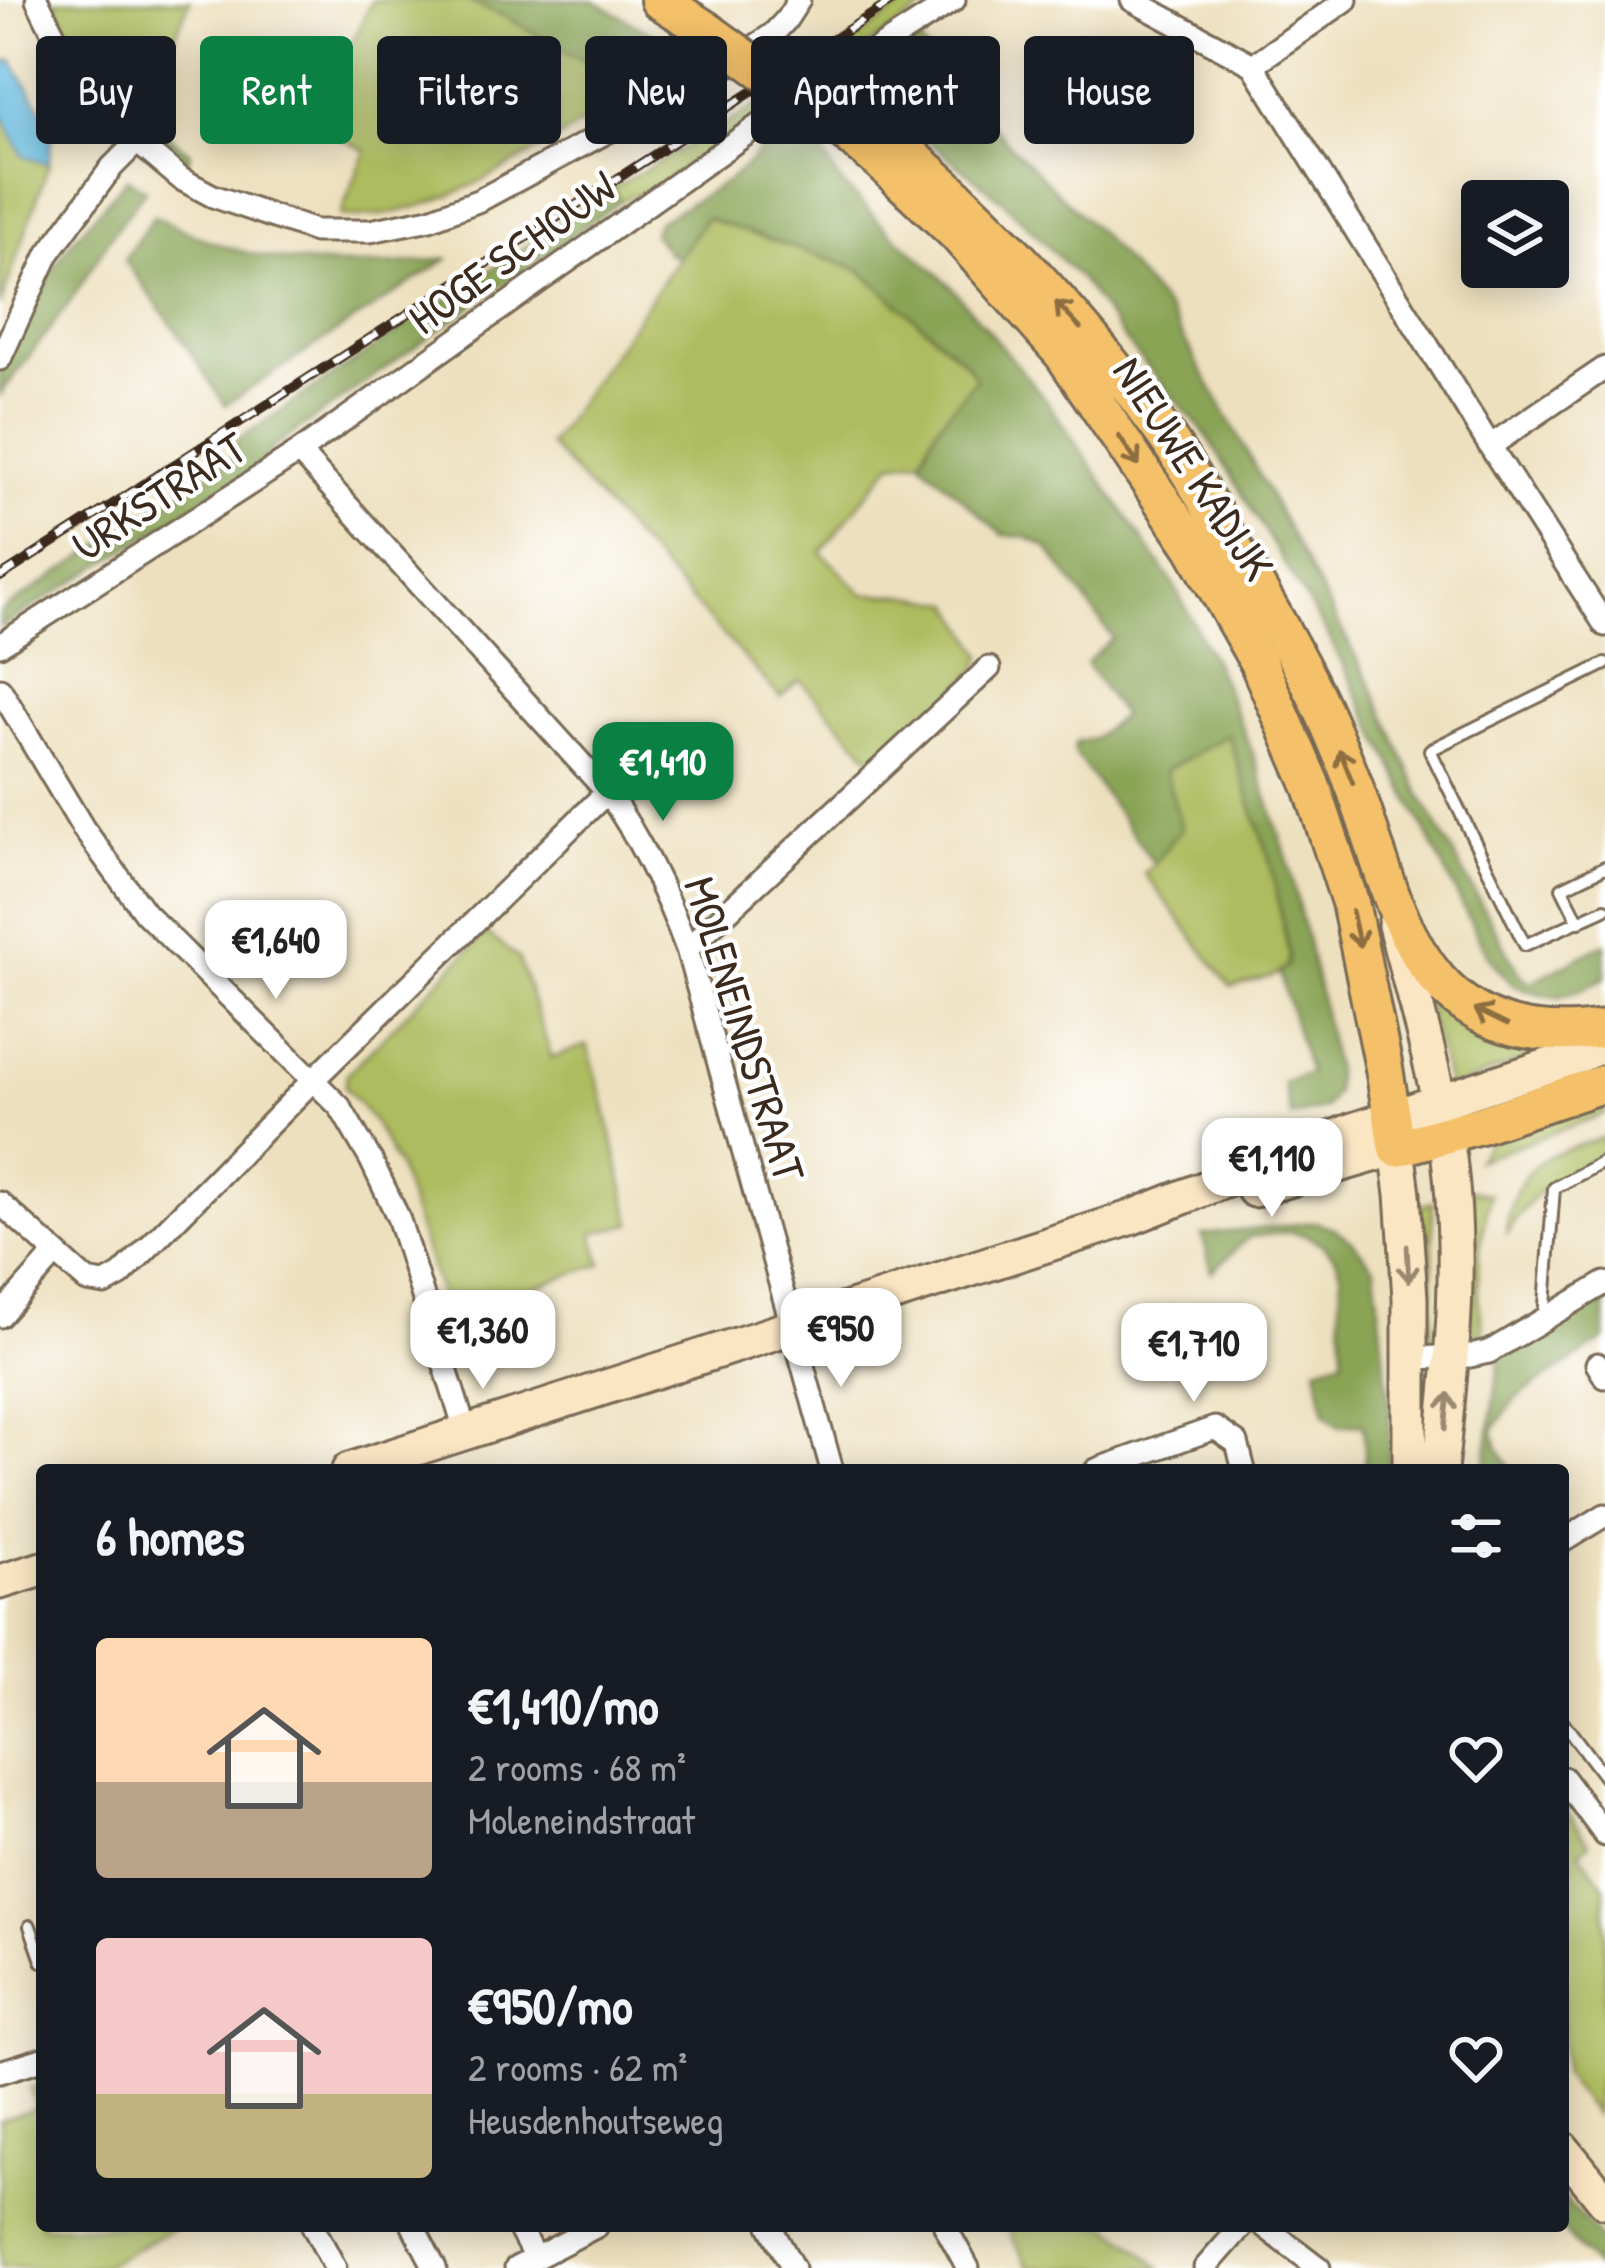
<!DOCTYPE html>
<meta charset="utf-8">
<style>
body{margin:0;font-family:"Patrick Hand",sans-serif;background:#20242c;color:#f1f3f6;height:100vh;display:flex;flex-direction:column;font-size:45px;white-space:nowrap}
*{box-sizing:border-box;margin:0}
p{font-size:39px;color:#9ea1a6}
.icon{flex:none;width:66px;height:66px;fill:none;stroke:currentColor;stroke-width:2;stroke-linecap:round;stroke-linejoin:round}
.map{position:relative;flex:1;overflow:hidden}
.sheet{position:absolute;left:36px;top:1464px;width:1533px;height:768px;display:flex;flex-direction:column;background:#171b24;border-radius:12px;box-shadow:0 6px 30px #0003}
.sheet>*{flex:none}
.guide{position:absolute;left:36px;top:36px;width:1533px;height:108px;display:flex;gap:24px}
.fabs{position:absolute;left:1461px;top:180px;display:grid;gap:24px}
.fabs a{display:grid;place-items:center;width:108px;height:108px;border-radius:12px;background:#171b24;box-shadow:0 6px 30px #0003;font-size:60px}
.price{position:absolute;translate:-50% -102px;padding:0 27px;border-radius:24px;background:#fff;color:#222;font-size:39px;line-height:78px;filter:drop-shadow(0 3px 6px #0008)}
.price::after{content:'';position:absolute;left:50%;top:72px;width:36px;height:27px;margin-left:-18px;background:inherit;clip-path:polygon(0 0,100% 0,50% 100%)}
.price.selected{background:#0b8043;color:#fff}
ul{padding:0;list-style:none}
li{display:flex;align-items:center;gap:36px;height:300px;padding:0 60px}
li span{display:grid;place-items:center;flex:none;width:336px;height:240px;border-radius:12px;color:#555}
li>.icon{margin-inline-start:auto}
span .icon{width:144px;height:144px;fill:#fffc;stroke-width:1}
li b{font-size:51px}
h2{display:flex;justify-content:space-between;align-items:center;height:144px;padding:0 60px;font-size:51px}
.pill{padding:0 42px;border-radius:12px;background:#171b24;box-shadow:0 6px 30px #0003;font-size:42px;line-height:108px}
.pill.selected{background:#0b8043;color:#fff}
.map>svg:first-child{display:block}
.green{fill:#adbc5f;stroke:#74733e;stroke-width:3}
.forest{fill:#8aa456;stroke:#62673a;stroke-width:3}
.water{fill:#5fb7dc;stroke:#4d707d;stroke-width:3}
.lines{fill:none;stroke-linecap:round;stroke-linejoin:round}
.lane-casing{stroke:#796a56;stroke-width:16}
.street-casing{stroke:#796a56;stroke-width:27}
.secondary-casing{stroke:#796a56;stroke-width:39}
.primary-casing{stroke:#796a56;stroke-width:42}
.lane{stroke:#fff;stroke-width:10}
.street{stroke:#fff;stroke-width:21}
.secondary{stroke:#fbe6c4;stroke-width:33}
.primary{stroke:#f4c16b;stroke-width:36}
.rail-casing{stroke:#3b2a1e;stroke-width:10}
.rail{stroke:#fff;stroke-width:6;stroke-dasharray:18;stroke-linecap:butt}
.primary-bridge-casing{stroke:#796a56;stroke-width:42;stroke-linecap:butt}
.primary-bridge{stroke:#f4c16b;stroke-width:36}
.oneway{stroke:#8e6e41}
.oneway2{stroke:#9b8871}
.labels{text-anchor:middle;stroke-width:9;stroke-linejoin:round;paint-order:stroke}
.street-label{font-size:45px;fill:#3b2a1e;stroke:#fff}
</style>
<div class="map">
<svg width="1605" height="2268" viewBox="0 0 1605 2268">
<rect width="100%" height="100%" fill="#fff"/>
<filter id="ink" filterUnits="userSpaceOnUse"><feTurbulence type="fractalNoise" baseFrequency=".00833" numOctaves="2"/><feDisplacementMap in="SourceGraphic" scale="24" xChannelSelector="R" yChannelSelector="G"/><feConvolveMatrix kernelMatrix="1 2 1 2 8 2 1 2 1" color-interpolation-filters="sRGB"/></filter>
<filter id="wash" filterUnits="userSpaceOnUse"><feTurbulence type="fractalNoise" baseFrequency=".004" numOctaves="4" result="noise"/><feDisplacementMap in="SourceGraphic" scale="48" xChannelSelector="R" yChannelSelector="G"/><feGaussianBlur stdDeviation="2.7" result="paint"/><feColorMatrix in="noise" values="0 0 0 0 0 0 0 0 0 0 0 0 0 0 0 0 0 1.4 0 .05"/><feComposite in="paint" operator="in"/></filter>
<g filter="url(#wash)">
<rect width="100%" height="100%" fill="#ede0be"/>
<path class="green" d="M54,0h136l-46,111 -27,-33 -23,-36 -9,-7 -14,1z
M372,0h93l39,16 133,74c-79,46 -202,137 -297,126l26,-65 -52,-25z
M913,0h24l-277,184 -40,17 -7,-13 134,-76z
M0,110l23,45 26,9 -49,142z
M706,218l154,52 106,93 11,16 -38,44 -18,36 -29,4 -71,89 42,42 41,1 48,8 31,52 -6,15 -99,95 -78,-85 -20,17 -231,-252z
M1228,735l42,126 19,94 -2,12 -14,9 -42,11 -87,-114 10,-9 10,-93z
M486,933l32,25 34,100 35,-13 16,53 29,126 -39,9 9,31 -155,52 -49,-149 -25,-46 -28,-34 2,-13z
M1420,979l137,68 -108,42z
M1605,1102v12l-128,46 11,-18z
M1605,1137v18c-44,18 -76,38 -99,80 1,-26 12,-59 36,-75 18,-11 44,-16 63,-23z
M1471,1190l19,4 -12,63v41l7,42 -14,-12z
M1433,1202l-1,136 -11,-7 -10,-122z
M1563,1806l27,37 -11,9 26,34v181l-7,15 -4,32 -31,-40z
M42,2085v141h137l-81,42h-98v-148l36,-12 -6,-20z
M1007,2226h103l51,42h-132z"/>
<path class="forest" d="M466,0h127l100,57 -56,33 -133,-74z
M85,35c14,11 20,26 30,40 20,29 46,57 76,78l-7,18 -74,-67 -17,-26 -22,-42z
M916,38l89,102 94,93 68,76 69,123 137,257 49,109 98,176 10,9 75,-40v35l-26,13 -22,6 -16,-3 -27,-8 -26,-29 -158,-318 -123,-203 -80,-93 -46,-63 -79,-80 -151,-120z
M790,125l29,23 20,32 49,50 61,54 97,116 128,185 44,86 34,80 35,107 32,134 16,79v22l-10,15 -34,9 -8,-35 26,-9 -30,-101 8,-5 2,-12 -19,-94 -42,-126 -63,36 17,57 -28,36 -80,-112 2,-10 17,-3 29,-23 -36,-53 27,-25 -66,-91 -22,-10 -22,-2 -77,-69 -5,-7 18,-36 37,-44 -10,-16 -106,-93 -154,-52 -27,39 -11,-4 -15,-20 4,-11 71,-41 23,-20 32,-35z
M127,178l18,12 -32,43 -43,69 -70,93v-28l53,-97 16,-25z
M613,188l7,13 -350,249 -6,13 -264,165v-16l235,-155 2,-17z
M154,216c23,11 46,22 70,30 68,23 155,23 225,12l-224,147 -50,-76 -51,-69z
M1315,1222l19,6 20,15 21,25 15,141 -1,61h-23l-3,-46 -24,2 -14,-13 -8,-46 26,-8 -3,-61 2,-24 -6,-15 -13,-14 -18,-10 -15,-3 -41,5 -37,35 -10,-37z
M1605,1291v48l-89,59 -22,31 3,17 15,24h-27l15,-114z
M1563,2197l42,48v23h-9l-37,-42h4z"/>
<path class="water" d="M12,60l40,67 -3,37 -26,-8 -23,-46v-48z"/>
</g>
<g filter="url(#ink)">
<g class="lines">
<g class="lane-casing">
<path id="lane" d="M1605,664l-175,86 95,195 80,-36
M1579,922l-17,-34 43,-21
M1544,1318l10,-130 51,-27
M1563,1722l42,56
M30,1926l12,35"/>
</g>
<g class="street-casing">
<path id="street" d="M37,0l42,85 58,57 44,37 32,17 102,35h55l60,-12 50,-19 235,-126 58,-40 13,-14 13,-20
M1132,0l121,65
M1346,0l-93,65 237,381 115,179
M0,359l48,-105 64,-87 25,-25
M1490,446l115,-78
M299,452l308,340c35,49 59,101 80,157l145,521
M0,645l299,-193 467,-332 188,-120
M0,689l83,139 62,85 195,194 31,53 27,57 68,216
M687,949l302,-281
M0,1203l87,78 18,3 16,-9 193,-196 293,-287
M0,1316l56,-63
M1412,1358l58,-2 19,-4 116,-69
M1597,1364l8,13
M1096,1470l119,-42 22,15 7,27
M1563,1541l42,-26
M1563,1778l42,57
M0,2072l42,-13
M313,2226l22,42
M413,2226l22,42
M518,2226l17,32
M770,2226l23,42
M945,2226l23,42
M1264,2226l55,42
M516,2268l81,-42
M1205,2268l37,-42"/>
</g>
<g class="secondary-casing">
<path id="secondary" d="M1395,925c18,69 37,136 50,206 19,112 8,227 -5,339
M1254,1190l143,-42 6,46 7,104v172
M349,1470l781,-252 223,-88 225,-74 27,-12
M0,1582l42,-13
M1563,2149l42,52"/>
</g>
<g class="primary-casing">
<path id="primary" d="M659,0l46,29
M866,117c112,92 215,201 299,318 28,40 51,84 76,125 29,50 59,100 83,153 13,30 27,61 37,93 21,59 35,125 77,174 45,51 104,58 167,49
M833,122l46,38 78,74 106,120 131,194 64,114 54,125 38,115 34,166 13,80 83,-23 125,-42"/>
</g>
<use href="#lane" class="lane"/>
<use href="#street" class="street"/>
<use href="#secondary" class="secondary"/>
<use href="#primary" class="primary"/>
<g class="rail-casing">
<path id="rail" d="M0,577l894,-577"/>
</g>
<use href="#rail" class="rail"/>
<g class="primary-bridge-casing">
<path id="primary-bridge" d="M705,29l128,93"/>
</g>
<use href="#primary-bridge" class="primary-bridge"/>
</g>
<defs><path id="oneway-shaft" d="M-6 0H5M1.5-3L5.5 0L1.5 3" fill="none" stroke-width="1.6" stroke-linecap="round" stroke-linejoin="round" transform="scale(3)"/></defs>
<g class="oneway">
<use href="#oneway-shaft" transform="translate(1068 315) rotate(-133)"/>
<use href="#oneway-shaft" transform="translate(1129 451) rotate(56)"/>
<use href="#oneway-shaft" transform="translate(1346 766) rotate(-112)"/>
<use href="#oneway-shaft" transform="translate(1356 929) rotate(78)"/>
<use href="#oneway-shaft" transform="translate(1491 1017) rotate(-154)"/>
</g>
<g class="oneway2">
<use href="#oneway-shaft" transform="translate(1408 1264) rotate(87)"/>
<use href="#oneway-shaft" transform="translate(1447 1411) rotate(-84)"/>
</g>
</g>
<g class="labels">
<g class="street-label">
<text transform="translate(512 252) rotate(-36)" y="16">HOGE SCHOUW</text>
<text transform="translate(1194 468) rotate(57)" y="16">NIEUWE KADIJK</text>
<text transform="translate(159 496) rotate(-33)" y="16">URKSTRAAT</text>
<text transform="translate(745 1029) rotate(73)" y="16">MOLENEINDSTRAAT</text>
</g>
</g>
</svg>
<div class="fabs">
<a><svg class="icon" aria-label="layers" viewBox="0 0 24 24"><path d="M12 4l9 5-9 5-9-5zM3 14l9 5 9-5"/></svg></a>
</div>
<b class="price selected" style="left:663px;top:824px">€1,410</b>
<b class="price" style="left:276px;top:1002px">€1,640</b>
<b class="price" style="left:1272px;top:1220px">€1,110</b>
<b class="price" style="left:841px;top:1390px">€950</b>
<b class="price" style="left:483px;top:1392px">€1,360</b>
<b class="price" style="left:1194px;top:1405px">€1,710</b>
<div class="guide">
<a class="pill">Buy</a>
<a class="pill selected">Rent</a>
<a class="pill">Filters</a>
<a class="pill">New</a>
<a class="pill">Apartment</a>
<a class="pill">House</a>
</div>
<section class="sheet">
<h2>6 homes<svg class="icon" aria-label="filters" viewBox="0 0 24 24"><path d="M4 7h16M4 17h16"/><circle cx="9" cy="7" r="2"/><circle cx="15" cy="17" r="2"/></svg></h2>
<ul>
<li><span style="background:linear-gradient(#ffd9b3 60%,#b9a48a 0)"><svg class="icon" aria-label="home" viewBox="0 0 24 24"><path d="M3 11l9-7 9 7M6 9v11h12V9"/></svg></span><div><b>€1,410/mo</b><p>2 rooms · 68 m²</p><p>Moleneindstraat</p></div><svg class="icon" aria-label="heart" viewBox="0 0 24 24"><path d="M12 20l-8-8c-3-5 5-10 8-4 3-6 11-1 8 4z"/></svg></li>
<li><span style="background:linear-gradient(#f6c9c9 65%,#c2b280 0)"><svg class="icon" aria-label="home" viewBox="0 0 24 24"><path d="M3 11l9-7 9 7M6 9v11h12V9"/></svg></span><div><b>€950/mo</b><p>2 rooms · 62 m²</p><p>Heusdenhoutseweg</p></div><svg class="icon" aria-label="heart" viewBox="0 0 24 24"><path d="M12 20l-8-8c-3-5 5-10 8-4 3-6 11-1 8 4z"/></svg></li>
</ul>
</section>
</div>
